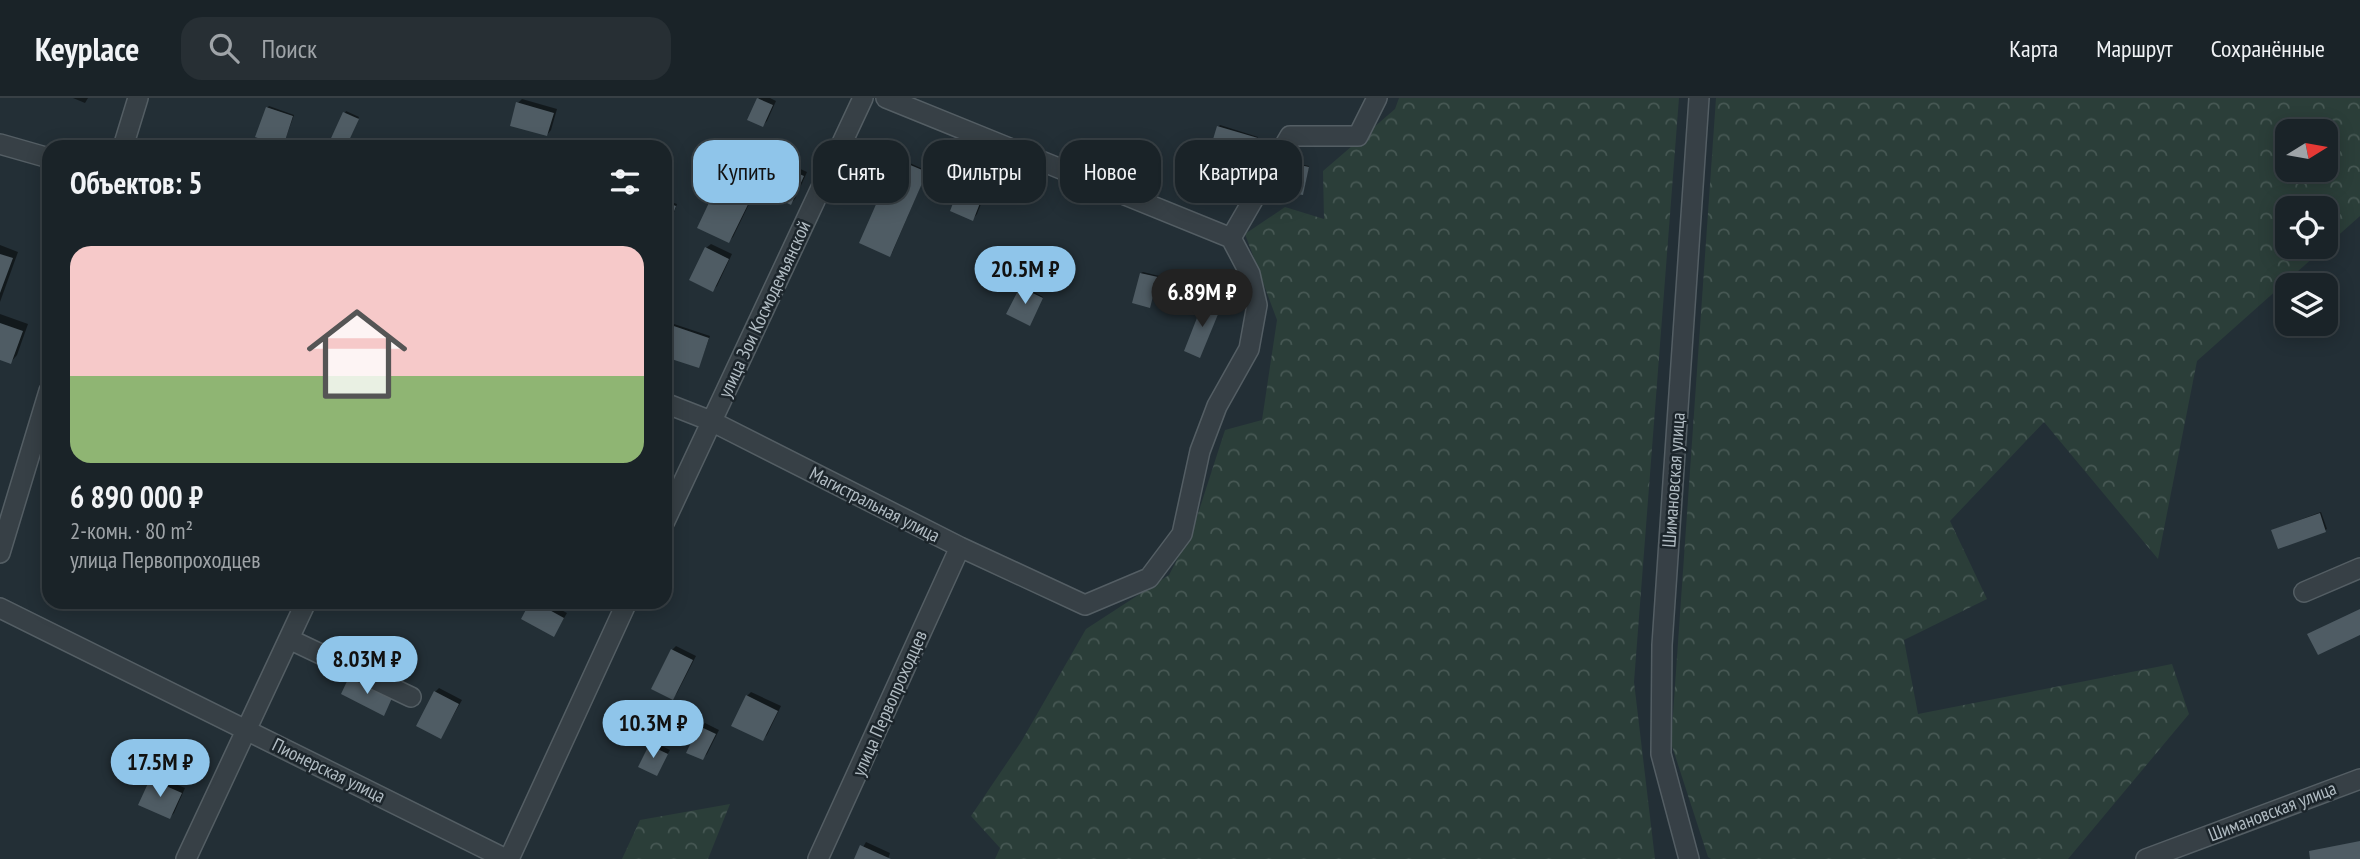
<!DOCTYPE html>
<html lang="ru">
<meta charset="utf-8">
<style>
body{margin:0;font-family:"PT Sans Narrow",sans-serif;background:#272f34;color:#f1f3f6;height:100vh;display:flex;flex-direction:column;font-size:26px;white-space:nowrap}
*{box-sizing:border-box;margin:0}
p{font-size:23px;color:#9fa4a8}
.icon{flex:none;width:38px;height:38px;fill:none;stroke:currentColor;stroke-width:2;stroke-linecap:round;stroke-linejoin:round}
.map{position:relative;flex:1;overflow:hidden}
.details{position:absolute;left:42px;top:42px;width:630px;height:469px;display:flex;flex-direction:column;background:#1a2328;border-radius:21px;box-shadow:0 4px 18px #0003,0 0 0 2px #384045}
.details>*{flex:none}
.banner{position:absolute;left:693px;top:42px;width:665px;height:63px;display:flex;gap:14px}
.needle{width:46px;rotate:79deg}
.buttons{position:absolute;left:2275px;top:21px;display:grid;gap:14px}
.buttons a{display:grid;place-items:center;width:63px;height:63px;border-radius:14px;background:#1a2328;box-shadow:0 4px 18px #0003,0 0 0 2px #384045;font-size:35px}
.price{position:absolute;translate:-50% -60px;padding:0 16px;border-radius:24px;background:#8fc5ea;color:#111;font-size:23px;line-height:46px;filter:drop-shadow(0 2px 4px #0008)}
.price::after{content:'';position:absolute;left:50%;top:42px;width:21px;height:16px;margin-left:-10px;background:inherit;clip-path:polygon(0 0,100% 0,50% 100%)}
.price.on{background:#222;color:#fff}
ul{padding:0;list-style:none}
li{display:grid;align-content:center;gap:14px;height:371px;padding:0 28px}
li+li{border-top:2px solid #384045}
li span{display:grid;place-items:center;height:217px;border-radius:21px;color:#555}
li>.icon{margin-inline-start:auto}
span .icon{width:126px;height:126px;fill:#fffc;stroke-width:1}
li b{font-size:30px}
h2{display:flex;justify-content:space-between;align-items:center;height:84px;padding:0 28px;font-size:30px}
.tag{padding:0 24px;border-radius:21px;background:#1a2328;box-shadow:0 4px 18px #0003,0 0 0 2px #384045;font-size:24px;line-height:63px}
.tag.on{background:#8fc5ea;color:#111}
header{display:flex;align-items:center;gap:42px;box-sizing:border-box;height:98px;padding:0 35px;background:#1a2328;border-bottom:2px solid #384045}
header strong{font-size:33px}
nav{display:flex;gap:38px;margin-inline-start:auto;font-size:24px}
.search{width:490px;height:63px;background:#272f34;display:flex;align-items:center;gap:18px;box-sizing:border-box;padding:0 24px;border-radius:21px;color:#9fa4a8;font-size:26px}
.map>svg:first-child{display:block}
.forest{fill:url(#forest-crowns);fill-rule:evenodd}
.shadow{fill:#0007}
.building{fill:#4f5c64}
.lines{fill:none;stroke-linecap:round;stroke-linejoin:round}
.minor-casing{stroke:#545e64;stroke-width:22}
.minor{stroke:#374046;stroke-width:19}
.labels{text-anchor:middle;stroke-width:5;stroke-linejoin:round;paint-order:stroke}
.street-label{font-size:19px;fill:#b1bcc3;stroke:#1c252b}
</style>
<header>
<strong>Keyplace</strong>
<div class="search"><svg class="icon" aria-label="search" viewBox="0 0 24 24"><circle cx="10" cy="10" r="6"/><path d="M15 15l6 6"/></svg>Поиск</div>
<nav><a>Карта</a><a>Маршрут</a><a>Сохранённые</a></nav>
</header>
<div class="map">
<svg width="2360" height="761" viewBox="0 0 2360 761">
<defs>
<pattern id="forest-crowns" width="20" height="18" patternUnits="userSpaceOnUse" patternTransform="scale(1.75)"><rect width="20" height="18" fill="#2b3e39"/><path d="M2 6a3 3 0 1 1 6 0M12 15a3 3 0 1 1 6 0" fill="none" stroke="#475854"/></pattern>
</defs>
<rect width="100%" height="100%" fill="#232f36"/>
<path class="forest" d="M1399,0h280l-45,584 21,177h-660l5,-11 -29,-32 50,-74 65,-113 83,-54 24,-46 32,-99 37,-10 15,-100 -32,-86 40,-27 39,12 -1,-48 72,-62z
M1716,0h644v118l-163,145 -39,198 -114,-137 -94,99 37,78 -83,41 14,74 254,-50 17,50 -121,145h-357l-3,-2 -37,-114zM2326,33v39h-39v-39zM2326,110v39h-39v-39z
M730,706l-22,55h-86l18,-39z"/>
<path class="shadow" d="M73,0h15l-3,5z
M759,0h11l6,3 -9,20 -4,4z
M522,1l35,10 -6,21 -4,5 -29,-32z
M269,8l25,9 -10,28 -17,-35z
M346,13l13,6 -13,30h-17z
M1220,27l38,12 -16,49 -24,-59z
M235,44l13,5h-18z
M740,49l30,14 -37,76 -4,4 7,-90z
M899,60l28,13 -35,82 5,-93z
M1294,65l15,3 -6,28 -11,-30z
M794,68l13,6 -12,27 -4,4 -1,-33z
M963,92l20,9 -6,15 -4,5 -14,-25z
M665,102l12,4 -12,33z
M711,146l21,10 -15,32 -4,4 -7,-42z
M0,147l18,7 -18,50z
M1143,174l16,4 -10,30 -8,-33z
M1023,188l20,11 -12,25 -10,-34z
M1207,202l14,5 -20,49 5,-53z
M0,216l28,10 -11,31 -6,7 -11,-4z
M665,223l45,15 -11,30 -34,-11z
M2321,414l6,17 -2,1 -50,-1z
M532,504h14l21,11 -13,22z
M676,548l20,10 -19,37 -4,5 -1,-48z
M439,590l23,12 -21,37 -6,-45z
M751,594l30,14 -14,29 -4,4 -16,-43z
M705,625l14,7 -12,24 -4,4 -3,-31z
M654,644l16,8 -14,24 -6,-28z
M156,678l29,12 -11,25 -4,4 -19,-37z
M866,744l24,11 -2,6h-32z"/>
<path class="building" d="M757,0l16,7 -10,22 -16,-7z
M516,4l38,11 -7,23 -37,-10z
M266,9l27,9 -10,31 -28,-10z
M343,14l16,7 -13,28h-19z
M1217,28l41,12 -16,50 -40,-12z
M1128,42l15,5 -8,20 -15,-5z
M1147,48l10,2 -4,15 -9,-2z
M734,52l33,16 -38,77 -32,-15z
M896,61l31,13 -37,85 -31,-14z
M1291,65l18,4 -6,28 -18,-3z
M788,71l16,7 -13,29 -16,-8z
M957,95l23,10 -7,18 -23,-10z
M665,104l11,4 -11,30z
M705,149l24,12 -16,33 -24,-12z
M0,156l13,4 -13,35z
M1140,175l18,4 -8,31 -18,-5z
M1020,189l23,11 -13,28 -24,-12z
M1204,202l17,7 -21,51 -16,-7z
M0,225l23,8 -12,33 -11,-4z
M665,225l44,15 -10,30 -34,-11z
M2320,415l6,19 -48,17 -7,-19z
M530,504h5l29,16 -10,19 -33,-18z
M2360,511v26l-42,20 -11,-21z
M671,551l22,11 -20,40 -22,-11z
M349,579l43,21 -8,18 -43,-22z
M434,593l25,13 -18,35 -25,-13z
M746,597l32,16 -15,30 -32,-15z
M699,628l17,8 -13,26 -17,-7z
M649,647l19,9 -11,22 -19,-9z
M150,681l32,14 -12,26 -32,-14z
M2360,743v18h-50l-1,-8z
M860,747l31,14h-37z"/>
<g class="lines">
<g class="minor-casing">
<path id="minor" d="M886,0l345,140
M0,46l49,14
M123,49l15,-49
M665,305l46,18 249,126 125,58 64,-27 33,-44 18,-83 17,-45 32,-57 8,-44 -7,-31 -19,-36 59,-102h68l19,-38
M665,423l198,-423
M0,455l49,-162
M2304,494l56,-24
M0,510l506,251
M289,541l122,58
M186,761l120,-257
M509,761l118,-257
M818,761l142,-312
M1689,761l-28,-105 1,-109 37,-547
M2146,761l214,-80"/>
</g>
<use href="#minor" class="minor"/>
</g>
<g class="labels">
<g class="street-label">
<text transform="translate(764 211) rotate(-65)" y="7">улица Зои Космодемьянской</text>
<text transform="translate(1673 382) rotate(-86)" y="7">Шимановская улица</text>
<text transform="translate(875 406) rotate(27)" y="7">Магистральная улица</text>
<text transform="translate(889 605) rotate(-66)" y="7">улица Первопроходцев</text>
<text transform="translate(329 672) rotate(26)" y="7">Пионерская улица</text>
<text transform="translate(2272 713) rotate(-21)" y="7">Шимановская улица</text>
</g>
</g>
</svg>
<div class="buttons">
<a><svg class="needle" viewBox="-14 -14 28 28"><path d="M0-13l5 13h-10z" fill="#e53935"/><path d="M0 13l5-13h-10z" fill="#9fa4a8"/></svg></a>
<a><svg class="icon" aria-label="locate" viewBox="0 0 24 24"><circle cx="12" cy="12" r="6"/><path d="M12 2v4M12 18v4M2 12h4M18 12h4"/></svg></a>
<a><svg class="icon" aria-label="layers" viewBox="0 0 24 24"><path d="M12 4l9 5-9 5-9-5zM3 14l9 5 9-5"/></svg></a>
</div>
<b class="price" style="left:1025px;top:208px">20.5M ₽</b>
<b class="price on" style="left:1202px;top:231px">6.89M ₽</b>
<b class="price" style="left:367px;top:598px">8.03M ₽</b>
<b class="price" style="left:653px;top:662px">10.3M ₽</b>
<b class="price" style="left:160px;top:701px">17.5M ₽</b>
<div class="banner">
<a class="tag on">Купить</a>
<a class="tag">Снять</a>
<a class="tag">Фильтры</a>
<a class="tag">Новое</a>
<a class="tag">Квартира</a>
</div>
<section class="details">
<h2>Объектов: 5<svg class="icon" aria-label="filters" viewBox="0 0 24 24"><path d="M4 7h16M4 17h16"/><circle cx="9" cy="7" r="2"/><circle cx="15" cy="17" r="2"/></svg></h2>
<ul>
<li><span style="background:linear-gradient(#f6c9c9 60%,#8fb573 0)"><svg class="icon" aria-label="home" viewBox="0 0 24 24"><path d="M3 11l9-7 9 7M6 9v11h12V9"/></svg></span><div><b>6 890 000 ₽</b><p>2-комн. · 80 m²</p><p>улица Первопроходцев</p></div></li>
</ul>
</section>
</div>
